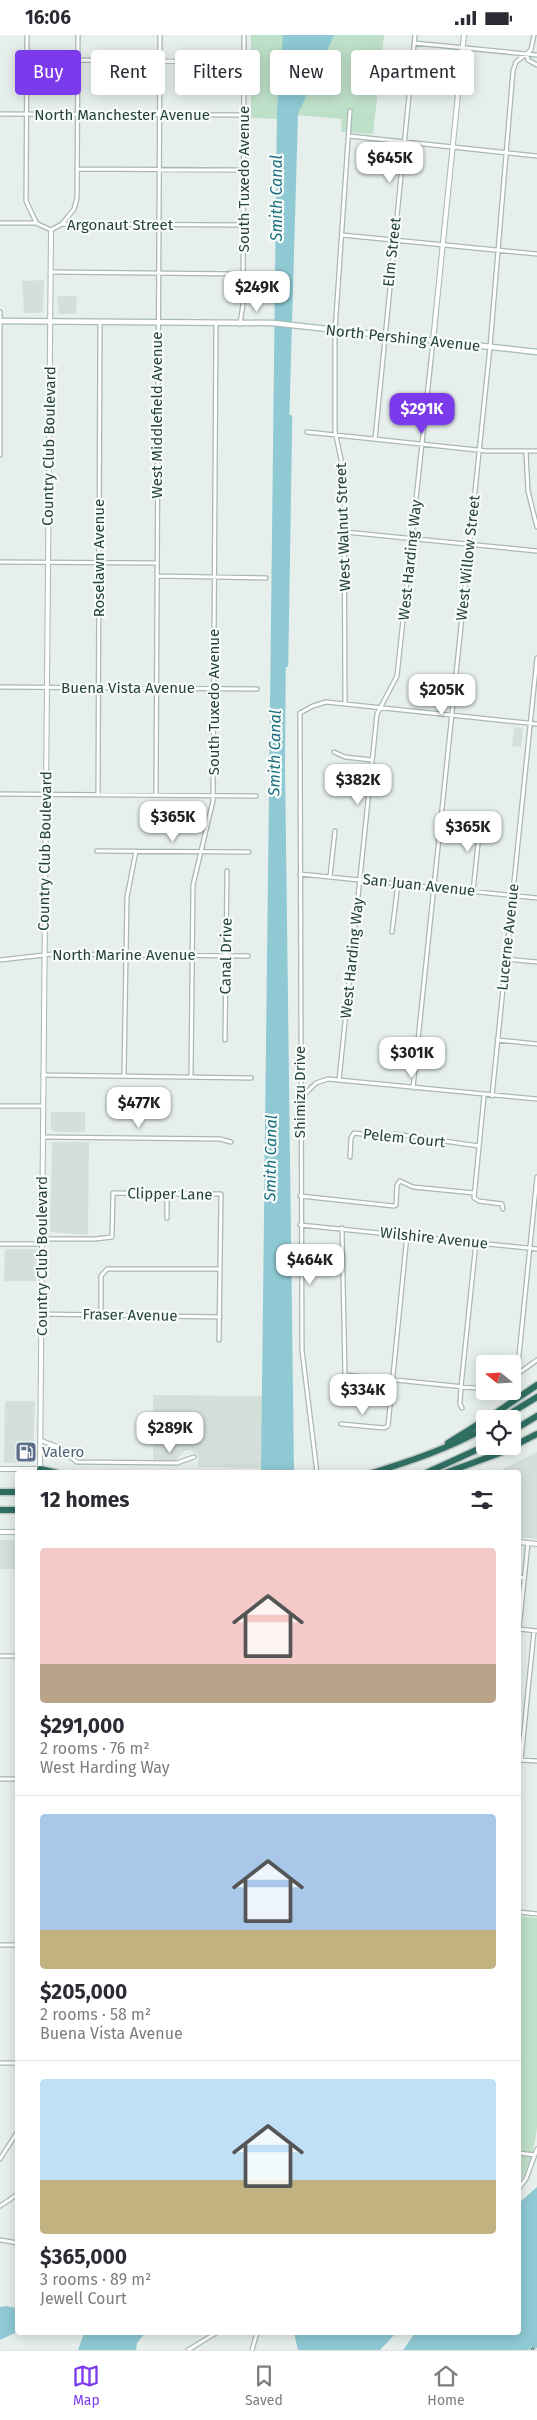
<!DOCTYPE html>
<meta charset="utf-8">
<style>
body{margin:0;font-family:"Fira Sans",sans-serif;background:#f2f2f3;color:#2b2b33;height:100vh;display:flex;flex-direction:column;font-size:19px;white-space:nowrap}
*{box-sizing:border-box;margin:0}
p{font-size:16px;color:#7c7c81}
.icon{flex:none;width:28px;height:28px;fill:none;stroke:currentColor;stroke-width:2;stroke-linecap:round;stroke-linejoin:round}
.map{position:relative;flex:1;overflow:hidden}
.side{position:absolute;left:15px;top:1435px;width:506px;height:865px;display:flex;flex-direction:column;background:#fff;border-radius:5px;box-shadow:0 2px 12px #0003}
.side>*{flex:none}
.top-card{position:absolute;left:15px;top:15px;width:508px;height:45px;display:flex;gap:10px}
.needle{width:32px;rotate:288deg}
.buttons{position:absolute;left:476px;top:1320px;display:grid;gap:10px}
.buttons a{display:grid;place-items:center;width:45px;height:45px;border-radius:5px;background:#fff;box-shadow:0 2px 12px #0003;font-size:25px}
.price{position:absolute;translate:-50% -42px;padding:0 11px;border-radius:10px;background:#fff;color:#222;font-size:16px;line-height:32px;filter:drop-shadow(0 1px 2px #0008)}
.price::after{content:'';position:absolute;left:50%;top:30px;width:15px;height:11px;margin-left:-8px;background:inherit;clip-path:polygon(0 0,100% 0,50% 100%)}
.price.current{background:#7c3aed;color:#fff}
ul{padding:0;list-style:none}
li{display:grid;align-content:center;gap:10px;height:265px;padding:0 25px}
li+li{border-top:1px solid #e1e1e2}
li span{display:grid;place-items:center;height:155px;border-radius:5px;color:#555}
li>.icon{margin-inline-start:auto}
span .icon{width:90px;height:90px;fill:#fffc;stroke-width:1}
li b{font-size:21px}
h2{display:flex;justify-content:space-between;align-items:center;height:60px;padding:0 25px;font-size:21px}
.chip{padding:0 18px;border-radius:5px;background:#fff;box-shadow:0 2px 12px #0003;font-size:18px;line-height:45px}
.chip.current{background:#7c3aed;color:#fff}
.status{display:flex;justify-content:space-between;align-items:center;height:35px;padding:0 25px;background:#fff;direction:ltr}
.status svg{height:14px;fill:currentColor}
.tabs{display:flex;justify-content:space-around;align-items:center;height:70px;border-top:1px solid #e1e1e2;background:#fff;font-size:14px;color:#7c7c81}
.tabs a{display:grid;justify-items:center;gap:2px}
.tabs .current{color:#7c3aed}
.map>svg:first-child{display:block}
.built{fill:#d4dfda}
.green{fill:#bfe0c8}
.water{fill:#8ec9d4}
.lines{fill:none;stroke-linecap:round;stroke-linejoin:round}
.canal{stroke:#8ec9d4;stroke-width:4.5}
.minor-casing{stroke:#a8b8b2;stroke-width:5.5}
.tertiary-casing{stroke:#a8b8b2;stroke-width:6}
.secondary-casing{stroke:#a4bbb3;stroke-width:7}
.motorway-casing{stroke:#c2cac8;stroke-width:9}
.minor{stroke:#fff;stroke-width:3}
.tertiary{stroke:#fff;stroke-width:4}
.secondary{stroke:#fff;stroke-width:4.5}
.motorway{stroke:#2f6f62;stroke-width:6}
.rail-casing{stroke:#5f7d75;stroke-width:3}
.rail{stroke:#f7fbf9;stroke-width:1;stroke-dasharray:4;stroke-linecap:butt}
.labels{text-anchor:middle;stroke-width:4.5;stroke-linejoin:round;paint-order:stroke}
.street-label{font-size:15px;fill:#24423a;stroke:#f7fbf9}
.service-label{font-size:15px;fill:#4e5e75;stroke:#f7fbf9;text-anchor:start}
.water-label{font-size:16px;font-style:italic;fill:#1c6f80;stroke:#f7fbf9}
</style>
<div class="status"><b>16:06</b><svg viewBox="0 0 49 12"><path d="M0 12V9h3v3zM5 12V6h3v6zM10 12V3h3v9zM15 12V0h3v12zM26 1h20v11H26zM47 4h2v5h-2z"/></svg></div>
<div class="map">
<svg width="537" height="2315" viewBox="0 0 537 2315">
<rect width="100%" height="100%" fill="#e6efeb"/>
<path class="built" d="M44,245l-1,30 -3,3h-16l-2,-32z
M57,261h20l-1,18h-17z
M514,692l9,1 -2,19 -9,-1z
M51,1077h34v20h-31l-3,-4z
M52,1107h37l-1,93 -38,-3z
M5,1214h31v32h-32z
M153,1360l109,1v72l-64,-1v-12l-8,-5 -6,1 -8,9h-23z
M5,1366h30l-2,58 -3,4h-26z
M537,1417v87l-18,-2v-64l-22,-1z
M0,1505h17v29h-17z"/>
<path class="green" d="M251,0h133l-11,99 -32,-2 1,-13 -46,-4 -15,4 -30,-1z
M519,1881l18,2v209c-2,19 -8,40 -18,57z"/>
<path class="water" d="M283,0h51l-36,79 -11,384 -2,267 9,707 -33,1 16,-1364z
M537,2152v161l-11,2h-123l12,-17h104v-130z
M5,2271l11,2 1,2v22l-17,8v-33z
M84,2298h61l-8,10 -1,7h-58z
M294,2298h102l-16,17h-82z"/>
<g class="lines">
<path class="canal" d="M286,630l4,-248"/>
<g class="minor-casing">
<path id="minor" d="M27,0l-1,166 10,21
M414,8l123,12
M526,19l2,6 9,5
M78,25l166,2
M0,79l244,1
M349,101l188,20
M77,134l167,1
M0,188h36l15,7 11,-6 182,1
M62,189l12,-15 3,-11 1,-163
M342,200l195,19
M51,237l192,2
M0,277v143
M240,289l3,-20 1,-269
M307,397l180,19h50
M375,404l40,-404
M526,417l2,39 9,36
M345,497l192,19
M0,527l157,1
M157,541l109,2
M0,652l257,2
M345,669l-1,-230 -9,-43v-100l15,-220
M334,717l11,5 27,3
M0,759l256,2
M98,759l2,-471
M156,759l4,-759
M97,816l152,1
M300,839l237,24
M330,841l5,-45
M473,856l8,-75
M392,897l6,-49
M506,924l31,3
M0,925l53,-6 195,2
M225,1005l2,-169
M497,1005l40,4
M43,1040l208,3
M124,1041l3,-179 9,-46
M191,1042l2,-192 20,-84 3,-477
M339,1045l38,-366 20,-38 36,-335
M413,1053l77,-741 23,-276 3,-9 15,-12 3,-15
M484,1061l-10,102 5,3 23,3 1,5
M492,1061l45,-438
M301,1063l15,-15 12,-4 209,20
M0,1071h43
M43,1102l177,2 11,3
M350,1122l1,-19 3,-5 30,4 11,-3 84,12
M300,1161l94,10 2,-1 1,-20 3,-4 13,6 61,6
M167,1183v-24
M300,1190l237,24
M342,1193l3,147 140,14
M42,1204h53l17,-2 1,-44 108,1 -2,146
M0,1209h42
M41,1279l179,3
M101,1280v-39l6,-7h113
M517,1340l20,-198
M512,1343l25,-18
M462,1373l-2,-4 1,-17 15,-145
M341,1389l43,4 4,-2 19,-191
M40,1405l18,7 19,15 100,1 17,-6
M317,1438l-15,-123 -2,-637 13,-7 13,-4 211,22
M519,1542l5,1
M519,1594l9,-86
M519,1594l18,2
M0,1621h18
M519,1725l18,1
M521,1725l13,-129
M0,1744h18
M519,1877l18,2
M0,1910h18
M0,2028h18
M519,2118l16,2
M0,2124l18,-28
M519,2153l7,-9 11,-30
M0,2171l18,-12
M0,2205l18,3
M188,2315l28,-17
M252,2315l5,-17"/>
</g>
<g class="tertiary-casing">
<path id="tertiary" d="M433,306l31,-306
M0,1434h40
M40,1438l11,-1243
M0,1497h18
M519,1507l18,2"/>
</g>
<g class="secondary-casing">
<path id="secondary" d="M0,286l273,2 264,29"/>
</g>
<g class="motorway-casing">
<path id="motorway" d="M487,1384l50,-34
M501,1384l36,-22
M512,1396l25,-15
M448,1408l37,-23
M40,1434l17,4
M372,1438c39,-12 78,-25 113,-45
M426,1438l59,-27
M445,1438l55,-20 37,-19
M0,1457h18
M0,1475h18"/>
</g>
<use href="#minor" class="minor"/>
<use href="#tertiary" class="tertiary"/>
<use href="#secondary" class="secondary"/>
<use href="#motorway" class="motorway"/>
<g class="rail-casing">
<path id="rail" d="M532,2315l1,-1"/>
</g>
<use href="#rail" class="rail"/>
</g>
<defs>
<g id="fuel-square" transform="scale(1.125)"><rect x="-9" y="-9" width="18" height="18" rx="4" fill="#5c6f8a" stroke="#f7fbf9"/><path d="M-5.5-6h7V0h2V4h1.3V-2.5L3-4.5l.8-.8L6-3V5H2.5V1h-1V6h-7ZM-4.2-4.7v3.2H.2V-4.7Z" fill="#fff"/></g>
</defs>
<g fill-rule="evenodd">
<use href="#fuel-square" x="26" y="1417"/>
</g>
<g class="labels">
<g class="street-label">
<text x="122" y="85">North Manchester Avenue</text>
<text transform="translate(244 144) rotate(-90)" y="5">South Tuxedo Avenue</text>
<text x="120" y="195">Argonaut Street</text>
<text transform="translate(392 217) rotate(-84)" y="5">Elm Street</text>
<text transform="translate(403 303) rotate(6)" y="5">North Pershing Avenue</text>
<text transform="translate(157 380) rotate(-90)" y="5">West Middlefield Avenue</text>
<text transform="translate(49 411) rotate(-89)" y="5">Country Club Boulevard</text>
<text transform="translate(343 492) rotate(-92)" y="5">West Walnut Street</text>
<text transform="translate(99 523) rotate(-90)" y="5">Roselawn Avenue</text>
<text transform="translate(468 523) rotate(-84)" y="5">West Willow Street</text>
<text transform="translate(410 525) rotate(-84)" y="5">West Harding Way</text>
<text x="128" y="658">Buena Vista Avenue</text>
<text transform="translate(214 667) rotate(-90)" y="5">South Tuxedo Avenue</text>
<text transform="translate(45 816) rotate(-89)" y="5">Country Club Boulevard</text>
<text transform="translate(419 850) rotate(6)" y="5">San Juan Avenue</text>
<text transform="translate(508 902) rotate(-84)" y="5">Lucerne Avenue</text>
<text x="124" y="925">North Marine Avenue</text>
<text transform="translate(226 921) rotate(-89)" y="5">Canal Drive</text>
<text transform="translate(352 923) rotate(-84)" y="5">West Harding Way</text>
<text transform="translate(300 1057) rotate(-90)" y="5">Shimizu Drive</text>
<text transform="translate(404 1103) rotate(6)" y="5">Pelem Court</text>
<text transform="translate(170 1159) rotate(1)" y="5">Clipper Lane</text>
<text transform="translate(434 1203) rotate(6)" y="5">Wilshire Avenue</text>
<text transform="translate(42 1221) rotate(-90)" y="5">Country Club Boulevard</text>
<text transform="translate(130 1280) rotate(1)" y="5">Fraser Avenue</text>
</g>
<g class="service-label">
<text x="42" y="1422">Valero</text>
</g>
<g class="water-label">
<text transform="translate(276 163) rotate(-90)" y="6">Smith Canal</text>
<text transform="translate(274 718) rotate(-89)" y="6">Smith Canal</text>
<text transform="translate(270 1123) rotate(-89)" y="6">Smith Canal</text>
</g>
</g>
</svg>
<div class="buttons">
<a><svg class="needle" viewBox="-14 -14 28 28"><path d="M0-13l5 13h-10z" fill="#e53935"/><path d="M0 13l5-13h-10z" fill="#7c7c81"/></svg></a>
<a><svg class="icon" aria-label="locate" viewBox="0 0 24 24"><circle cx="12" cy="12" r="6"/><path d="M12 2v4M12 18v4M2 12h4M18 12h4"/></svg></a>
</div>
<b class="price" style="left:390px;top:149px">$645K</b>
<b class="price" style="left:257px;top:278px">$249K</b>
<b class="price current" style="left:422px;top:400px">$291K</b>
<b class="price" style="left:442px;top:681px">$205K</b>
<b class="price" style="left:358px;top:771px">$382K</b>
<b class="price" style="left:173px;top:808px">$365K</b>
<b class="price" style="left:468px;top:818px">$365K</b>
<b class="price" style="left:412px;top:1044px">$301K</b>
<b class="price" style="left:139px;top:1094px">$477K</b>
<b class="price" style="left:310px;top:1251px">$464K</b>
<b class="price" style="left:363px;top:1381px">$334K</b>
<b class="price" style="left:170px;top:1419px">$289K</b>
<div class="top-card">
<a class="chip current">Buy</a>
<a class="chip">Rent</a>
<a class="chip">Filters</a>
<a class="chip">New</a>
<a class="chip">Apartment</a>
</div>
<section class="side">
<h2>12 homes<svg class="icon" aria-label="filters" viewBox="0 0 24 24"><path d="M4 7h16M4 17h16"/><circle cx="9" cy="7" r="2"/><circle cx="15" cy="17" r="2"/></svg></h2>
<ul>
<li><span style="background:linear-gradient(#f6c9c9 75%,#b9a48a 0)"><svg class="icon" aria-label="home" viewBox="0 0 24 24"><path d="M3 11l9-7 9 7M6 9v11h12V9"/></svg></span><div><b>$291,000</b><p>2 rooms · 76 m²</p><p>West Harding Way</p></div></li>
<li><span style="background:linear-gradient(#a9c7e8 75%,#c2b280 0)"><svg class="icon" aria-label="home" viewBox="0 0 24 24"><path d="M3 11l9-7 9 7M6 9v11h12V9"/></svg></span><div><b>$205,000</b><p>2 rooms · 58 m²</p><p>Buena Vista Avenue</p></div></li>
<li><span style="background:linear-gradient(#bfe0f5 65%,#c2b280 0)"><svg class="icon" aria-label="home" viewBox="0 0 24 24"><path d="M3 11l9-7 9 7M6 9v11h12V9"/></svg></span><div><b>$365,000</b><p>3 rooms · 89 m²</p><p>Jewell Court</p></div></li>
</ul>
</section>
</div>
<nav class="tabs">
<a class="current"><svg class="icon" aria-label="map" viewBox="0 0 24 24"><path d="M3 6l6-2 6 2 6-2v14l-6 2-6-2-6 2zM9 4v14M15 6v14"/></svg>Map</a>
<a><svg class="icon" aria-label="saved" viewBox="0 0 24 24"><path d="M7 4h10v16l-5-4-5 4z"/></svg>Saved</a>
<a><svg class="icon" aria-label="home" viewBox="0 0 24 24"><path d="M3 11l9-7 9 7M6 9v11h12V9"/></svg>Home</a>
</nav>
